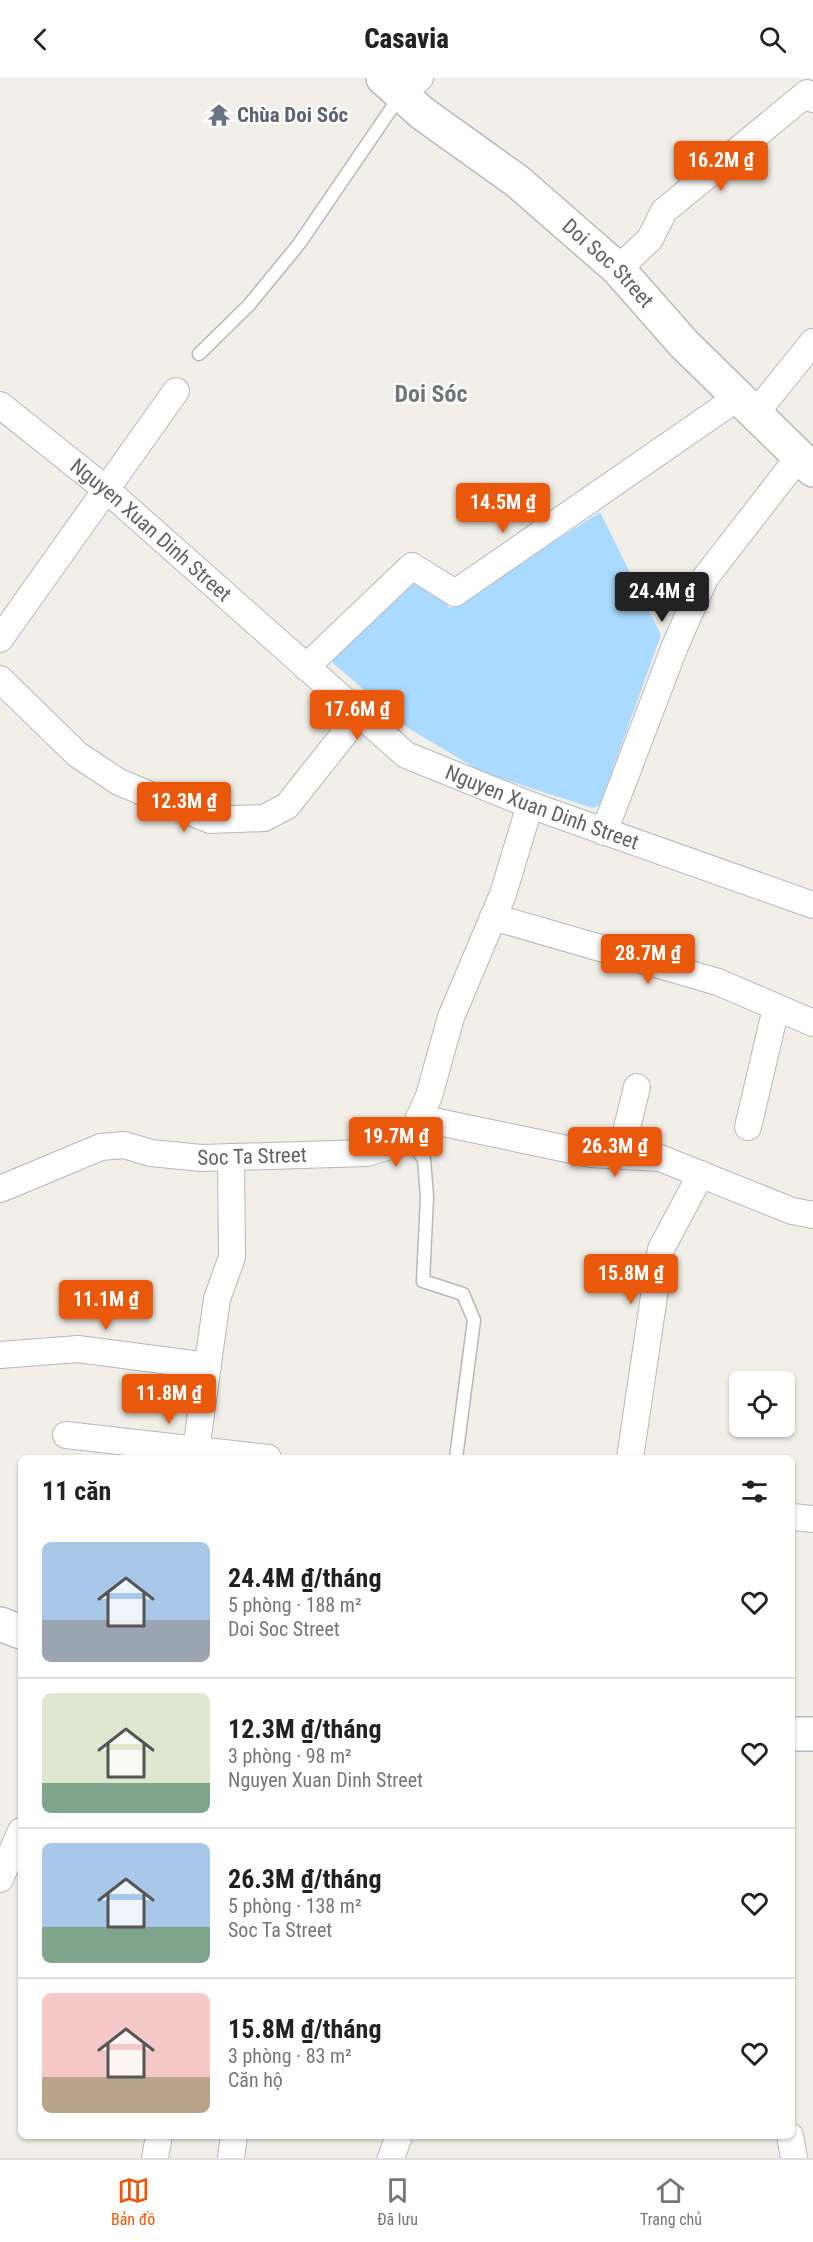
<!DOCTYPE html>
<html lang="vi">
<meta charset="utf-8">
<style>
body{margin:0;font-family:"Roboto Condensed",sans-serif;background:#f2f2f2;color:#222;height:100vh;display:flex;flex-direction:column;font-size:22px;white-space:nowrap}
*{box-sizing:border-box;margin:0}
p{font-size:20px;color:#767676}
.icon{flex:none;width:33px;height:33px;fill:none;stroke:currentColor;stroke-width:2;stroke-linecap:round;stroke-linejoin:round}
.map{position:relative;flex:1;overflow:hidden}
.details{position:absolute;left:18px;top:1377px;width:777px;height:684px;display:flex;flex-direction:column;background:#fff;border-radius:9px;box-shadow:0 2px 4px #0004}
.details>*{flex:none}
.controls{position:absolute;left:729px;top:1293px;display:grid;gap:12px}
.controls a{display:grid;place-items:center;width:66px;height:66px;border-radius:9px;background:#fff;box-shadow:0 2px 4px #0004;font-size:30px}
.price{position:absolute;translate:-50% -51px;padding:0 14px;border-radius:6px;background:#ea580c;color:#fff;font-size:20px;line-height:39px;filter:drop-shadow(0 2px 3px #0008)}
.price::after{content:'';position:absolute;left:50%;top:36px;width:18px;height:14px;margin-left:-9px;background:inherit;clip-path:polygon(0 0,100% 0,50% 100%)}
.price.active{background:#222;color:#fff}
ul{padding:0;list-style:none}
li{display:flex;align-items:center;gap:18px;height:150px;padding:0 24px}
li+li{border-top:2px solid #e0e0e0}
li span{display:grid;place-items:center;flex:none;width:168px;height:120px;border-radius:9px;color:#555}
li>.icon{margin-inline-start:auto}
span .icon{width:72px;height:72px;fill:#fffc;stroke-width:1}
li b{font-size:26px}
h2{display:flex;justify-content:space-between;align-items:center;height:72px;padding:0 24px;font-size:26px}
header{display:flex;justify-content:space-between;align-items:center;height:78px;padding:0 24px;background:#fff;font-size:27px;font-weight:800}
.tabs{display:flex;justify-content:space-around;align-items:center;height:84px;border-top:2px solid #e0e0e0;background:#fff;font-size:16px;color:#767676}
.tabs a{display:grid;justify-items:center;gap:3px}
.tabs .active{color:#ea580c}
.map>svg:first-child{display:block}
.water{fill:#aadaff}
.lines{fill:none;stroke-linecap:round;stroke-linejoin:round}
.lane-casing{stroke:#b5b8bc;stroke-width:15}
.street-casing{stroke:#b5b8bc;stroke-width:28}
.secondary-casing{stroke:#b6babf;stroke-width:36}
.lane{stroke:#fff;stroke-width:12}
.street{stroke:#fff;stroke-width:26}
.secondary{stroke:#fff;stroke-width:33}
.labels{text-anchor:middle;stroke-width:4.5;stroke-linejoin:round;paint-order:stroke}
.worship-label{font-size:21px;font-weight:bold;fill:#5b616d;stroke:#fff;text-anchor:start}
.street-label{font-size:21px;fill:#5f6368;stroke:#fff}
.quarter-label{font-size:24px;font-weight:bold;fill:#70757a;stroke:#fff}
</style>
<header><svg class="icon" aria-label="back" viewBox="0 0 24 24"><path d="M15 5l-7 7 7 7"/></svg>Casavia<svg class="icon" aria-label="search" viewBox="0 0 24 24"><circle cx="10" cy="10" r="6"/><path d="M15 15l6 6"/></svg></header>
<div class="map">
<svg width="813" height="2080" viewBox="0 0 813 2080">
<rect width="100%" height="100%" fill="#f1efe8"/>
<path class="water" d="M600,434l61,123 -61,170 -7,3 -111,-36 -74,-44 -75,-65 -1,-12 76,-70 12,-3 30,30z"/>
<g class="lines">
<g class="lane-casing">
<path id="lane" d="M199,276l50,-49 50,-61 101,-148
M409,1062l15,19 3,38 -4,84 40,13 11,26 -18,138"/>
</g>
<g class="street-casing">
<g id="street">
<path d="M401,17l19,-17"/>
<path d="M618,191l32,-30 14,-28 143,-118 6,6"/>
<path id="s1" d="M0,327l108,86 298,264 124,50 283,100"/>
<path d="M755,336l58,-72"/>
<path d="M0,561l176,-248"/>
<path d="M306,589l106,-101 43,27 282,-195"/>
<path d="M0,601l78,76 41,27 91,38 54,-2 23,-12 73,-92"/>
<path d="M604,754l71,-186 30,-68 93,-120"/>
<path d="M493,839l225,65 95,41"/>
<path d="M419,1040l172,36 69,4 132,53 21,4"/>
<path d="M748,1049l28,-119"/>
<path d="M620,1078l17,-69"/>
<path id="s2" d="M0,1111l101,-42 23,-2 27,8 50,5 166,-5 42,-13 20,-44 22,-79 52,-123 27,-89"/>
<path d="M0,1277l78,-6 130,17"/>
<path d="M66,1357l202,23"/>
<path d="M196,1372l21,-151 15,-42 -1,-100"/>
<path d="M630,1380l31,-209 40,-75"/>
<path d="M792,1439l21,2"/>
<path d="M0,1801l21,-48"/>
<path d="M790,2058l4,22"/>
<path d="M155,2080l4,-22"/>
<path d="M231,2080l3,-22"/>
<path d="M391,2080l8,-22"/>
</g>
</g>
<g class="secondary-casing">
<g id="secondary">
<path id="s3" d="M383,0l39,35 95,68 101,88 66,75 129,126"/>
<path d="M0,1546l21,8"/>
<path d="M792,1656h21"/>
</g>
</g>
<use href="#lane" class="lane"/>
<use href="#street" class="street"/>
<use href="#secondary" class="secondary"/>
</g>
<defs>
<g id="temple-bare" transform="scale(1.8)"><path d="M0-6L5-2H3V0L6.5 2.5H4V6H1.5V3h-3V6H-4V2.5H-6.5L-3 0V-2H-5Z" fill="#6b7280" stroke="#fff" stroke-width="2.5" paint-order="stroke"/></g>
</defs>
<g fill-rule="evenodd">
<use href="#temple-bare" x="219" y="37"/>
</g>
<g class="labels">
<g class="worship-label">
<text x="237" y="44">Chùa Doi Sóc</text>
</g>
<g class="street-label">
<text dy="7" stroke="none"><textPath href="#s3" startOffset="292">Doi Soc Street</textPath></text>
<text dy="7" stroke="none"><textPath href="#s1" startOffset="196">Nguyen Xuan Dinh Street</textPath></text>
<text dy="7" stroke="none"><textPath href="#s1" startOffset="682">Nguyen Xuan Dinh Street</textPath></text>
<text dy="7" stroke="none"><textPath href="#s2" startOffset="262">Soc Ta Street</textPath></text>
</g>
<g class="quarter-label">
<text x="431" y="324">Doi Sóc</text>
</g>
</g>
</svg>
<div class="controls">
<a><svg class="icon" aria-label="locate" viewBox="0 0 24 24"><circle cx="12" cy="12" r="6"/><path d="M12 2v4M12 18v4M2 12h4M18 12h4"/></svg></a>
</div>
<b class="price" style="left:721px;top:114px">16.2M ₫</b>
<b class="price" style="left:503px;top:456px">14.5M ₫</b>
<b class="price active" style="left:662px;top:545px">24.4M ₫</b>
<b class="price" style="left:357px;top:663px">17.6M ₫</b>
<b class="price" style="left:184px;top:755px">12.3M ₫</b>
<b class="price" style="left:648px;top:907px">28.7M ₫</b>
<b class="price" style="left:396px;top:1090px">19.7M ₫</b>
<b class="price" style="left:615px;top:1100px">26.3M ₫</b>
<b class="price" style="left:631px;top:1227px">15.8M ₫</b>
<b class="price" style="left:106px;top:1253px">11.1M ₫</b>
<b class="price" style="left:169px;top:1347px">11.8M ₫</b>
<section class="details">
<h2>11 căn<svg class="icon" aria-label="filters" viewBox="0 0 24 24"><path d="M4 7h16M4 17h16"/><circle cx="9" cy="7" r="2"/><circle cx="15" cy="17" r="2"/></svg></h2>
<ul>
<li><span style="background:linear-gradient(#a9c7e8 65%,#9aa5b1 0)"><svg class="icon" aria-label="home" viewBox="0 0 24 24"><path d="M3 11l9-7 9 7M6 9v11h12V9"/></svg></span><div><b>24.4M ₫/tháng</b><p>5 phòng · 188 m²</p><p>Doi Soc Street</p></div><svg class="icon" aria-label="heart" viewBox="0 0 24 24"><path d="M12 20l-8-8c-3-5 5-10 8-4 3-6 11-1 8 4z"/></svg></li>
<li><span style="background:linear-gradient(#dfe7d0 75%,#7fa58c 0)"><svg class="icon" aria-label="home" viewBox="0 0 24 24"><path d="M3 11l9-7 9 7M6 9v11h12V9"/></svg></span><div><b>12.3M ₫/tháng</b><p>3 phòng · 98 m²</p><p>Nguyen Xuan Dinh Street</p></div><svg class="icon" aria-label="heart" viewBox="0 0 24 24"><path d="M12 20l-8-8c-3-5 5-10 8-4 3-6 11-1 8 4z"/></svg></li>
<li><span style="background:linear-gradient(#a9c7e8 70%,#7fa58c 0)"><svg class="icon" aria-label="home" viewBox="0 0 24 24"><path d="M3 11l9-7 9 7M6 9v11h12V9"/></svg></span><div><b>26.3M ₫/tháng</b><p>5 phòng · 138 m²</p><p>Soc Ta Street</p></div><svg class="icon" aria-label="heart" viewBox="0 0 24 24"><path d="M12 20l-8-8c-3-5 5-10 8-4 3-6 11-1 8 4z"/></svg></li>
<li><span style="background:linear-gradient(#f6c9c9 70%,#b9a48a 0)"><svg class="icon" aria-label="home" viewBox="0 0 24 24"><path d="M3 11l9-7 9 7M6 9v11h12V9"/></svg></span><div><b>15.8M ₫/tháng</b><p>3 phòng · 83 m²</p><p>Căn hộ</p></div><svg class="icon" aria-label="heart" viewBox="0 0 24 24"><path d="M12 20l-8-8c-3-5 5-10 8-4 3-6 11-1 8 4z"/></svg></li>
</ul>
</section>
</div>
<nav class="tabs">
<a class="active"><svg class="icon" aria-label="map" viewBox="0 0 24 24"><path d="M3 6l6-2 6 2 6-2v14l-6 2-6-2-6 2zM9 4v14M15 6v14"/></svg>Bản đồ</a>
<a><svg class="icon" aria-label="saved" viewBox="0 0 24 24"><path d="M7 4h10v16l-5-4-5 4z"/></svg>Đã lưu</a>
<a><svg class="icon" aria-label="home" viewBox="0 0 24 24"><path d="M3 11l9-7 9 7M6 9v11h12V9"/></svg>Trang chủ</a>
</nav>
